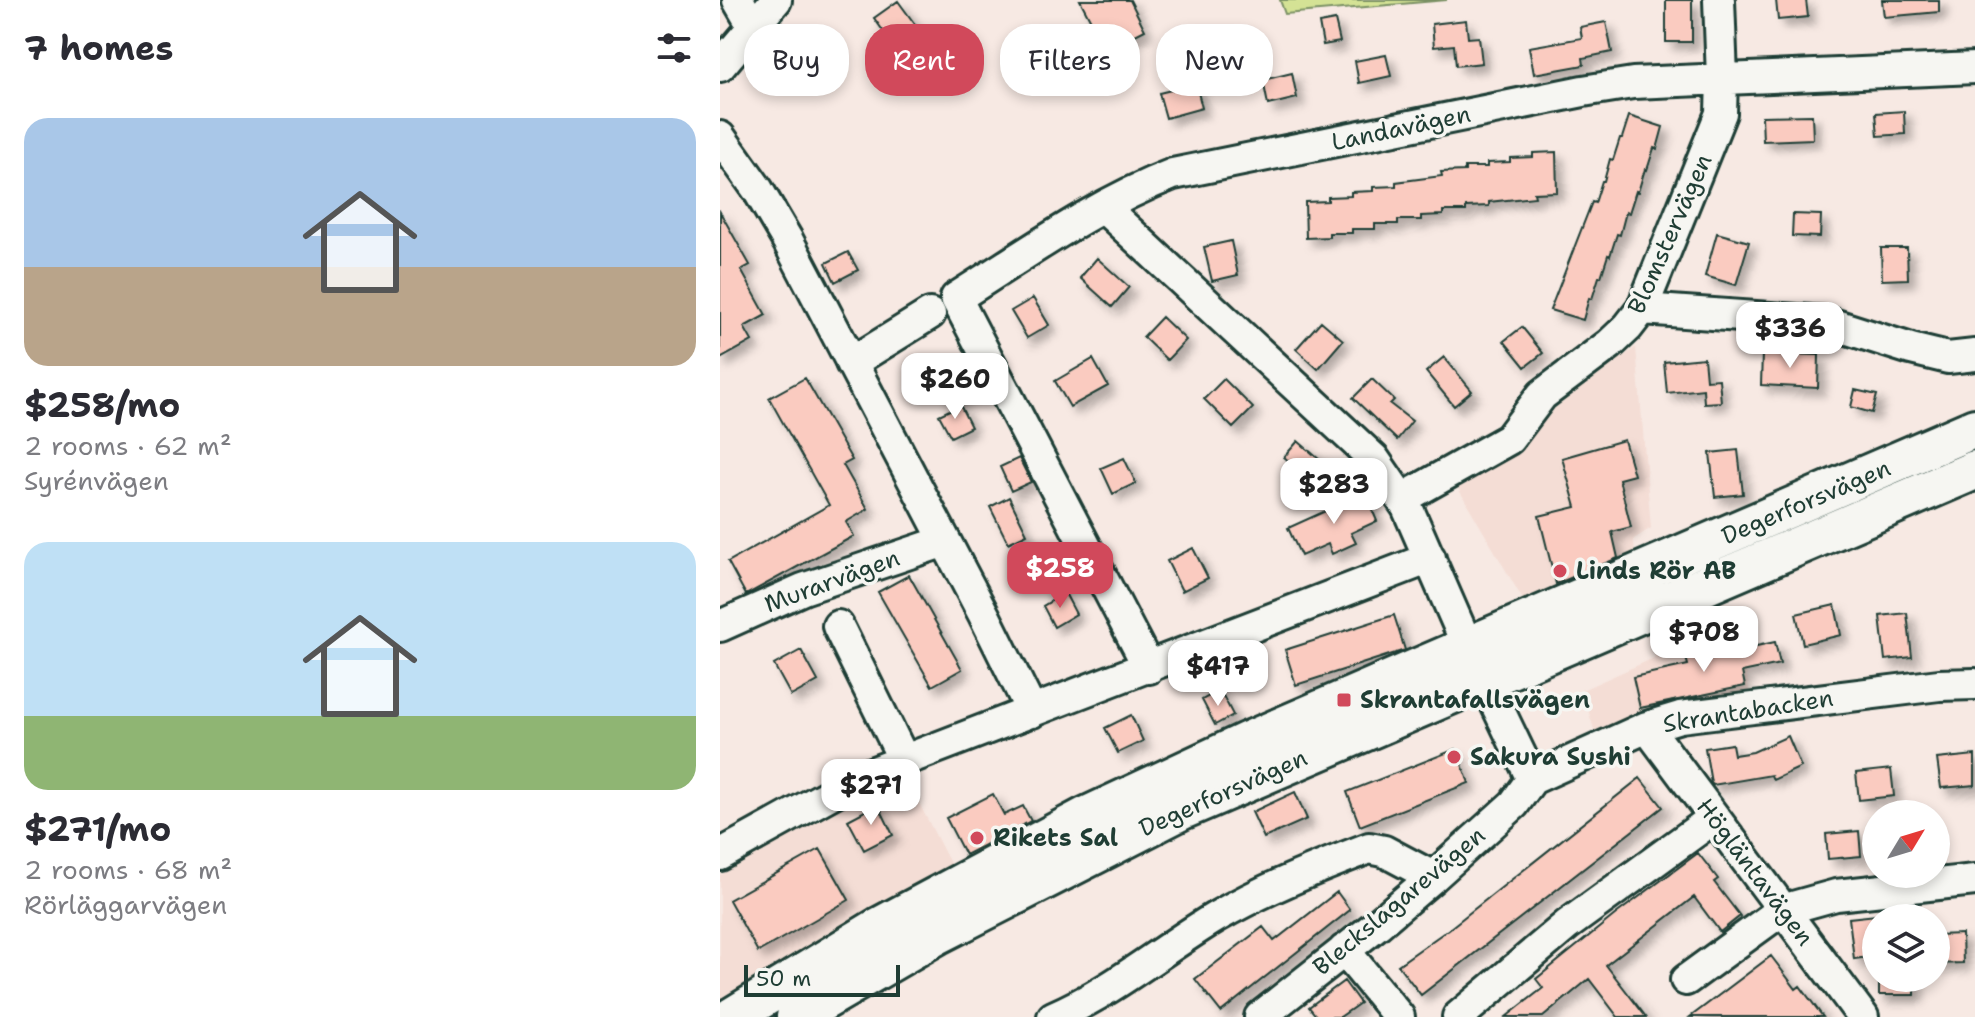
<!DOCTYPE html>
<meta charset="utf-8">
<style>
body{margin:0;font-family:"Shantell Sans",sans-serif;background:#f2f2f3;color:#2b2b33;height:100vh;display:flex;flex-direction:column;font-size:30px;white-space:nowrap}
*{box-sizing:border-box;margin:0}
p{font-size:26px;color:#7c7c81}
.icon{flex:none;width:44px;height:44px;fill:none;stroke:currentColor;stroke-width:2;stroke-linecap:round;stroke-linejoin:round}
.map{position:relative;flex:1;overflow:hidden}
.panel{display:flex;flex-direction:column;background:#fff;width:720px}
.panel>*{flex:none}
.banner{position:absolute;left:24px;top:24px;width:760px;height:72px;display:flex;gap:16px}
.needle{width:52px;rotate:52deg}
.fabs{position:absolute;left:1142px;top:800px;display:grid;gap:16px}
.fabs a{display:grid;place-items:center;width:88px;height:88px;border-radius:50%;background:#fff;box-shadow:0 4px 12px #0003;font-size:40px}
.scale{position:absolute;left:24px;bottom:20px;width:156px;box-sizing:border-box;padding-left:8px;border:4px solid #1f3d34;border-top:0;font-size:22px;line-height:28px;white-space:nowrap;color:#1f3d34;-webkit-text-stroke:6px #f6f6f2;paint-order:stroke}
.price{position:absolute;translate:-50% -68px;padding:0 18px;border-radius:16px;background:#fff;color:#222;font-size:26px;line-height:52px;filter:drop-shadow(0 2px 4px #0008)}
.price::after{content:'';position:absolute;left:50%;top:48px;width:24px;height:18px;margin-left:-12px;background:inherit;clip-path:polygon(0 0,100% 0,50% 100%)}
.price.current{background:#d1495b;color:#fff}
ul{padding:0;list-style:none}
li{display:grid;align-content:center;gap:16px;height:424px;padding:0 24px}
li span{display:grid;place-items:center;height:248px;border-radius:24px;color:#555}
li>.icon{margin-inline-start:auto}
span .icon{width:144px;height:144px;fill:#fffc;stroke-width:1}
li b{font-size:34px}
h2{display:flex;justify-content:space-between;align-items:center;height:96px;padding:0 24px;font-size:34px}
.tag{padding:0 28px;border-radius:32px;background:#fff;box-shadow:0 4px 12px #0003;font-size:28px;line-height:72px}
.tag.current{background:#d1495b;color:#fff}
main{display:flex;flex:1;min-height:0}
.map>svg:first-child{display:block}
.built{fill:#f4ddd5}
.green{fill:#d4e295;stroke:#7a9064;stroke-width:2}
.building{fill:#facbc0;stroke:#1f3d34;stroke-width:2;filter:url(#shadow)}
.lines{fill:none;stroke-linecap:round;stroke-linejoin:round}
.minor-casing{stroke:#1f3d34;stroke-width:36}
.major-casing{stroke:#1f3d34;stroke-width:44}
.minor{stroke:#f6f6f2;stroke-width:30}
.major{stroke:#f6f6f2;stroke-width:38}
.poi-dot{fill:#d1495b;stroke:#f6f6f2;stroke-width:3}
.labels{text-anchor:middle;stroke-width:7;stroke-linejoin:round;paint-order:stroke}
.street-label{font-size:24px;fill:#1f3d34;stroke:#f6f6f2}
.poi-label{font-size:24px;font-weight:bold;fill:#1f3d34;stroke:#f6f6f2;text-anchor:start}
</style>
<main>
<section class="panel">
<h2>7 homes<svg class="icon" aria-label="filters" viewBox="0 0 24 24"><path d="M4 7h16M4 17h16"/><circle cx="9" cy="7" r="2"/><circle cx="15" cy="17" r="2"/></svg></h2>
<ul>
<li><span style="background:linear-gradient(#a9c7e8 60%,#b9a48a 0)"><svg class="icon" aria-label="home" viewBox="0 0 24 24"><path d="M3 11l9-7 9 7M6 9v11h12V9"/></svg></span><div><b>$258/mo</b><p>2 rooms · 62 m²</p><p>Syrénvägen</p></div></li>
<li><span style="background:linear-gradient(#bfe0f5 70%,#8fb573 0)"><svg class="icon" aria-label="home" viewBox="0 0 24 24"><path d="M3 11l9-7 9 7M6 9v11h12V9"/></svg></span><div><b>$271/mo</b><p>2 rooms · 68 m²</p><p>Rörläggarvägen</p></div></li>
</ul>
</section>
<div class="map">
<svg width="1255" height="1017" viewBox="0 0 1255 1017">
<defs>
<filter id="shadow"><feDropShadow dx="7" dy="7" stdDeviation="4" flood-color="#0004"/></filter>
</defs>
<rect width="100%" height="100%" fill="#f7e9e3"/>
<filter id="ink" filterUnits="userSpaceOnUse"><feTurbulence type="fractalNoise" baseFrequency=".0125" numOctaves="2"/><feDisplacementMap in="SourceGraphic" scale="16" xChannelSelector="R" yChannelSelector="G"/><feConvolveMatrix kernelMatrix="1 2 1 2 8 2 1 2 1" color-interpolation-filters="sRGB"/></filter>
<g filter="url(#ink)">
<path class="built" d="M916,347l15,181 -17,11 1,24 -106,47 -74,-127z
M1016,607l14,88 -153,44 -15,-49 72,-32 4,-13z
M185,776l48,93 -233,137v-131l95,-55z"/>
<path class="green" d="M560,0h167l-162,14z"/>
<path class="building" d="M360,0h50l15,30 -39,20z
M946,0h26v42h-26z
M1056,0h30l2,17 -30,3z
M1162,0h57v12l-55,5z
M178,1l27,37 -24,18 -27,-38z
M615,20l5,22 -17,3 -4,-22z
M746,20l2,18 11,-1 3,26 -26,3 -2,-21 -20,2 -2,-23z
M886,22l6,30 -29,6 1,7 -50,9 -5,-27 53,-9 -2,-11z
M666,55l5,21 -32,7 -4,-22z
M572,73l5,25 -29,7 -5,-25z
M476,84l6,24 -36,10 -7,-25z
M1184,111l1,23 -27,2 -2,-23z
M1092,115l1,24 -50,2 -1,-25z
M909,116l34,11 -6,22 -3,-1 -7,22 -2,-1 -7,23 -2,-1 -7,22 -3,-1 -6,23 -3,-1 -7,22 -2,-1 -7,22h-2l-7,22 -3,-1 -6,22 -33,-10 42,-108 3,1 7,-22h2l6,-22 3,1 7,-22h2z
M836,152l1,40 -23,1 1,4 -46,5v4l-23,1v4h-23v4l-22,1v4h-23v4h-23v5h-23v4h-23v4l-23,1 -1,-36 23,-1v-4l23,-1v-4l22,-1v-4l23,-1v-4l46,-6 -1,-4 24,-1v-4h22v-4l23,-1v-4l23,-1v-4z
M0,212l30,53 -9,5 25,45 -22,12 8,14 -32,18z
M1073,214l28,1 -1,22 -28,-1z
M997,233l32,9 -13,43 -31,-9z
M511,241l7,34 -26,6 -8,-34z
M1161,248h26l1,31 -26,1z
M128,252l10,18 -23,12 -9,-19z
M377,258l32,29 -17,20 -32,-29z
M313,298l16,27 -22,13 -16,-27z
M442,317l24,23 -19,20 -24,-23z
M601,321l22,19 -25,29 -22,-20z
M802,327l21,26 -18,14 -21,-26z
M1042,353l57,2 -1,33 -57,-3z
M724,357l28,34 -18,15 -28,-34z
M984,358l2,22 13,-1 2,23 -17,1 -1,-14 -36,4 -3,-31z
M373,359l15,27 -38,21 -15,-26z
M241,365l13,26 -21,10 -13,-26z
M85,378l47,82 -9,5 25,44 -22,13 8,14 -108,59 -18,-33 101,-57 -60,-107z
M504,379l29,29 -20,20 -29,-29z
M652,379l22,21 -4,4 22,17 -15,19 -44,-42z
M1135,390l22,5 -5,18 -21,-6z
M240,405l11,22 -20,10 -12,-22z
M904,440l10,35 -15,4 12,48 -19,5 6,26 -62,26 -17,-68 37,-9 -14,-49z
M578,441l22,19 -14,16 -22,-19z
M1018,450l5,44 -28,3 -5,-44z
M299,458l12,24 -20,9 -11,-24z
M404,458l12,25 -23,11 -12,-26z
M645,493l12,28 -26,12 5,10 -24,11 -4,-10 -27,12 -13,-28z
M289,497l18,37 -19,9 -18,-36z
M473,548l15,30 -26,13 -15,-30z
M342,554l10,21 -20,9 -10,-20z
M189,575l53,94 -30,17 -54,-94z
M345,593l11,21 -22,13 -11,-21z
M1115,605l6,30 -38,9 -7,-30z
M1187,613l5,44 -27,3 -5,-44z
M674,615l11,35 -109,35 -11,-35z
M1055,642l5,22 -38,8 3,14 -105,22 -7,-31 55,-12 -3,-11 51,-11 2,7z
M81,650l17,31 -27,15 -17,-31z
M500,690l13,25 -18,10 -13,-25z
M411,715l12,26 -25,12 -13,-25z
M1068,736l13,31 -28,13 -2,-5 -58,10 -2,-2 -6,-35 27,-4 2,11 19,-3z
M736,749l13,34 -109,43 -13,-34z
M1255,755v30l-34,3 -4,-29z
M1171,769l3,27 -35,4 -3,-27z
M920,778l23,29 -242,188 -23,-30 51,-36z
M575,792l12,27 -43,19 -12,-26z
M273,794l11,21 19,-9 8,15 -66,34 -19,-37z
M158,804l15,31 -29,15 -16,-30z
M1139,831l2,25 -33,3 -2,-25z
M100,849l29,51 -91,52 -29,-52z
M978,853l20,26 -4,3 26,34 -20,16 -26,-35 -88,68 40,52h-28l-29,-38 -46,38h-37l37,-29 -7,-9 80,-65z
M617,892l13,18 -129,102 -26,-33 68,-52 11,14z
M1156,915v41l-22,3 -5,-41z
M1242,934l1,29 -27,1v-29z
M1051,956l25,33 4,-3 23,31h-133z
M1159,979h36v16h-36z
M624,981l16,22 -20,14h-23l-8,-10z"/>
<g class="lines">
<g class="minor-casing">
<path id="minor" d="M18,0l15,26 33,40
M0,66l56,-66
M0,137l38,53 30,51 196,374 48,97
M383,207l271,252 33,48 61,140
M922,309l184,13 85,27 37,9 27,-3
M131,363l79,-49
M682,499l107,-60 33,-44 68,-51 18,-17 14,-18 79,-196 1,-35 -3,-78
M0,626l83,-37 142,-48
M118,626l66,134
M429,668l-193,-370c70,-44 139,-94 217,-124l410,-83 50,-8 342,-15
M764,679l48,100
M927,727l216,290
M812,779l115,-52 33,-10 259,-32 36,-1
M0,855l141,-78 569,-219
M624,950l55,67
M966,980l96,-70 54,-15 139,-15
M333,1017c59,-25 108,-67 163,-100 48,-28 101,-49 153,-69l15,3 49,26
M540,1017l118,-93 55,-47 81,-73 18,-25
M738,1017l109,-92 147,-107"/>
</g>
<g class="major-casing">
<path id="major" d="M12,1017l147,-90 206,-110 161,-75 729,-314
M76,1017l141,-82 245,-125 793,-340"/>
</g>
<use href="#minor" class="minor"/>
<use href="#major" class="major"/>
</g>
</g>
<g class="poi-dot">
<circle cx="840" cy="571" r="8"/>
<rect x="616" y="692" width="16" height="16" rx="4"/>
<circle cx="734" cy="757" r="8"/>
<circle cx="257" cy="838" r="8"/>
</g>
<g class="labels">
<g class="street-label">
<text transform="translate(681 128) rotate(-12)" y="8">Landavägen</text>
<text transform="translate(950 234) rotate(-66)" y="8">Blomstervägen</text>
<text transform="translate(1086 502) rotate(-23)" y="8">Degerforsvägen</text>
<text transform="translate(112 581) rotate(-20)" y="8">Murarvägen</text>
<text transform="translate(1028 711) rotate(-9)" y="8">Skrantabacken</text>
<text transform="translate(503 793) rotate(-24)" y="8">Degerforsvägen</text>
<text transform="translate(1035 872) rotate(53)" y="8">Högläntavägen</text>
<text transform="translate(679 901) rotate(-40)" y="8">Bleckslagarevägen</text>
</g>
<g class="poi-label">
<text x="856" y="579">Linds Rör AB</text>
<text x="640" y="708">Skrantafallsvägen</text>
<text x="750" y="765">Sakura Sushi</text>
<text x="273" y="846">Rikets Sal</text>
</g>
</g>
</svg>
<div class="fabs">
<a><svg class="needle" viewBox="-14 -14 28 28"><path d="M0-13l5 13h-10z" fill="#e53935"/><path d="M0 13l5-13h-10z" fill="#7c7c81"/></svg></a>
<a><svg class="icon" aria-label="layers" viewBox="0 0 24 24"><path d="M12 4l9 5-9 5-9-5zM3 14l9 5 9-5"/></svg></a>
</div>
<div class="scale">50 m</div>
<b class="price" style="left:1070px;top:370px">$336</b>
<b class="price" style="left:235px;top:421px">$260</b>
<b class="price" style="left:614px;top:526px">$283</b>
<b class="price current" style="left:340px;top:610px">$258</b>
<b class="price" style="left:984px;top:674px">$708</b>
<b class="price" style="left:498px;top:708px">$417</b>
<b class="price" style="left:151px;top:827px">$271</b>
<div class="banner">
<a class="tag">Buy</a>
<a class="tag current">Rent</a>
<a class="tag">Filters</a>
<a class="tag">New</a>
</div>
</div>
</main>
